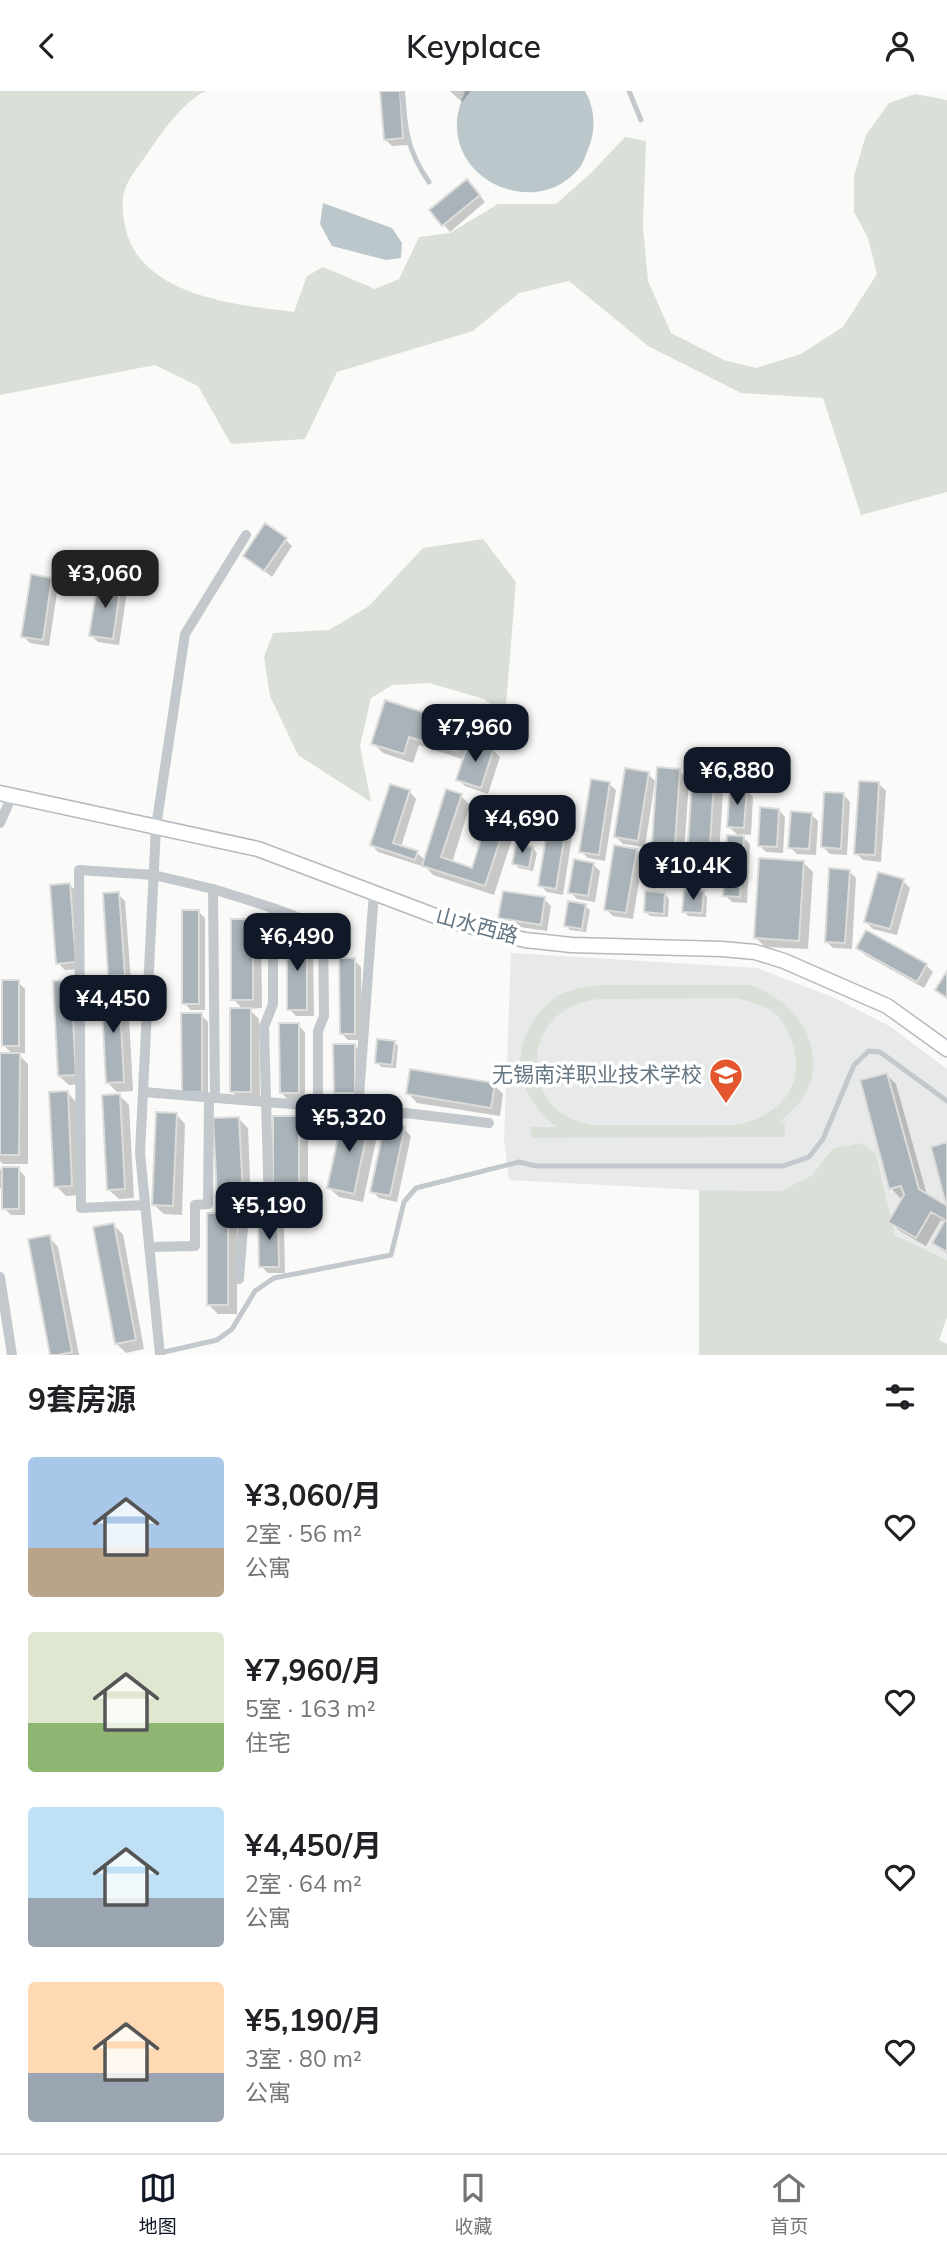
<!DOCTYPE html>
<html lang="zh">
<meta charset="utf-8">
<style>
body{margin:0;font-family:Mulish,"Noto Sans SC",sans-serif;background:#f2f2f2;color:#202124;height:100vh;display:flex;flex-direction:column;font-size:26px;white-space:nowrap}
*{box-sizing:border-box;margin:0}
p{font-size:23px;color:#757577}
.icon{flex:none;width:38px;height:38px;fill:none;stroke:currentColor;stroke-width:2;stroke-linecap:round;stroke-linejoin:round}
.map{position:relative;height:1264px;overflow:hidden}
.details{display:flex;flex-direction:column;background:#fff;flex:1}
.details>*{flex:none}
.price{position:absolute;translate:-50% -60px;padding:0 16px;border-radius:14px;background:#111827;color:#fff;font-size:23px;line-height:46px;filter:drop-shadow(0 2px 4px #0008)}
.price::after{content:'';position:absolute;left:50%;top:42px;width:21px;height:16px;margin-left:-10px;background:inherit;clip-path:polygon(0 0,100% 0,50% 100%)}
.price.current{background:#222;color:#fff}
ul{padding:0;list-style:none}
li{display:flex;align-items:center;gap:21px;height:175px;padding:0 28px}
li span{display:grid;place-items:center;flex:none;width:196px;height:140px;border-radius:7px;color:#555}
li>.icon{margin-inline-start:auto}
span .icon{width:84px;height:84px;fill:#fffc;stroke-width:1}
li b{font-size:30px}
h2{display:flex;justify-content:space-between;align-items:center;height:84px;padding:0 28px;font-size:30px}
header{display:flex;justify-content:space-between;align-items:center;height:91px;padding:0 28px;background:#fff;font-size:32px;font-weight:600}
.tabs{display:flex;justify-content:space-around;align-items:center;height:98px;border-top:2px solid #e0e0e0;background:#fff;font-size:19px;color:#757577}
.tabs a{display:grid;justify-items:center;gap:4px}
.tabs .current{color:#111827}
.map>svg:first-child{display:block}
.built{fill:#e8e9e9}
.green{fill:#dadfd7;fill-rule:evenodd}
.water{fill:#bbc7cb}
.shadow{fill:#0003}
.building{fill:#aab3b9;stroke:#dcdcda;stroke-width:2}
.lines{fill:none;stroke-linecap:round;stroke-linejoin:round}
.secondary-casing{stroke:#b3babf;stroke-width:17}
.lane{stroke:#c3c8cc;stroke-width:5}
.street{stroke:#c3c8cc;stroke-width:10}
.secondary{stroke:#fff;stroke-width:14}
.labels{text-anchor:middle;stroke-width:7;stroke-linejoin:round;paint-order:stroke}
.street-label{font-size:21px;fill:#657683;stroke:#fff}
.poi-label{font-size:21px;fill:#657683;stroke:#fff;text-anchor:end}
</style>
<header><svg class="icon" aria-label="back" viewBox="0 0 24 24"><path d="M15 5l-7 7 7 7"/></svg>Keyplace<svg class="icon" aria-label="person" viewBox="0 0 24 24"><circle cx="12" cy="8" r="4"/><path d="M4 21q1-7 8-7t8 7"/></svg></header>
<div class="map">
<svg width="947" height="1264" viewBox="0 0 947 1264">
<rect width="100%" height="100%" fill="#fafaf8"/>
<path class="built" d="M511,862l246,15 78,30 56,29 56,42v191l-52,-25 -19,-81 -44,-5 -20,26 -31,16 -82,-1 -190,-10 -5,-40z"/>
<path class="green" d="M0,0h206c-24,11 -46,44 -61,66 -6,9 -14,18 -18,27 -6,13 -5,28 -2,42 14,70 111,79 169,86l13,-36 16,-9 52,22 24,-10 20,-42 31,-4 48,-29h58l35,-31 34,-36 21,4 -3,86 5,54 23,52 53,27 32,8 45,-14 42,-27 34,-53 -9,-36 -14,-26v-36l12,-41 23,-32 26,-9 32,6v392l-86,23 -38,-117 -82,-5 -93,-47 -79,-65 -50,12 -46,38 -136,41 -32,67 -74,5 -33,-58 -43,-21 -155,30z
M483,448l33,43 -11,134 -21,-17 -55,-16 -37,2 -21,13 -11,48 11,56 -73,-47 -28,-59 -6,-39 9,-24 56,-3 40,-24 54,-58z
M601,894h149c40,13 74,53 60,98 -5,16 -18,28 -30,39l5,1v14l-254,1v-11h26c-18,-13 -31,-30 -35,-53 -7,-30 14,-69 42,-81 12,-5 24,-6 37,-8zM736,907c12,3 25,6 36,13 9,6 14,16 18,26 20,46 -11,82 -57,88h-143c-13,-4 -25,-7 -35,-17 -28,-28 -24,-79 12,-99 10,-6 20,-8 31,-10z
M860,1052l16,11 19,81 52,25v57l-8,23 8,4v11h-248v-165l82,1 31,-16 20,-26z"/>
<path class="water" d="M465,0h120c10,17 11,39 4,56 -3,7 -5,15 -9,20 -39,51 -126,19 -123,-45 0,-10 5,-22 8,-31z
M323,112l69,25 10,15 -1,15 -15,2 -54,-14 -12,-22z"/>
<path class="shadow" d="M382,0h23l4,54 -17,1 -7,-7z
M450,0h21l-9,11z
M474,97l11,14 -35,30 -18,-21z
M286,449l6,6 -20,31 -27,-21z
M51,488l7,7 -9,60 -19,-3 -7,-7z
M120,494l7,7 -8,53 -21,-3 -7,-7z
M386,611l80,26 9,9 -2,7 20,6 7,7 -12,37 -23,-8 -7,-7 7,-19 -46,-15 -6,18 -30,-10 -10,-10z
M715,677l9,9 -6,92 -19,-1 -10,-10z
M679,680l10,9 -6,89 -20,-1 -10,-10z
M648,683l7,7 -10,66 -22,-3 -7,-7z
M609,693l7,6 -11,71 -17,-3 -7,-7z
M879,693l7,7 -5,71 -18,-2 -7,-7z
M391,695l19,6 6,7 -15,48 16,6 8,7 36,-64 9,9 -18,58 21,7 35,-55 9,9 -23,71 -61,-20 -10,-11 -1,2 -44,-14 -6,-7z
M746,699l7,7 -2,38 -11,-1 10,10 -3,59 -15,-1 -7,-7 15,-58 -11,-10z
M844,704l6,7 -3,53 -17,-1 -7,-7z
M779,719l6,7 -2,36 -17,-1 -7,-7z
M811,724l7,6 -2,34 -19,-1 -7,-7z
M567,726l7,7 -11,71 -16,-3 -7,-7z
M533,757l4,5 -4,18 -14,-3 -5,-4z
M636,759l7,7 -10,62 -20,-3 -7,-7z
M803,771l10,10 -5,77 -43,-2 -10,-10z
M593,773l7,7 -5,31 -18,-3 -7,-7z
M849,780l7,7 -4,71 -19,-1 -7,-7z
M903,790l7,7 -13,47 -24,-6 -7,-7z
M70,794l7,7 5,77 -17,1 -7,-7z
M703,802l4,4 -1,20 -18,-1 -4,-5z
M118,803l7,7 6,81h-14l-7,-6z
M665,803l4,5 -1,18 -18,-1 -5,-5z
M544,808l7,7 -4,25 -40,-6 -7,-7z
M585,815l5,4 -4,22 -16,-2 -4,-5z
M198,820l7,7v92h-14l-7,-7z
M252,830l9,10 1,77 -13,1 10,10 1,82h-18l-10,-10 12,-81 -11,-11z
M306,847l7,7 1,71h-18l-7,-7z
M858,857l68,17 7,7 -9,16 -59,-33z
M354,869l7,7 1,73h-14l-7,-7z
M18,891l7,7v64h-8l11,11v100h-25l-3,-3v-107h13l-9,-8z
M70,891l10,9 5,93 -16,1 -10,-9z
M118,898l10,9 5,93 -16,1 -9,-9z
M201,924l7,7v76h-18z
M298,934l7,7v67l-17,1 -6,-7z
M394,951l4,4 -2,22 -15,-1 -4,-5z
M354,954l7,7v47h-19l-7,-7z
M887,984l9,9 31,111 20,12v47l-13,-11 11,-20 -4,-3 -15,26 -26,-15 -10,-9 15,-25 -5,1 -9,-10z
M494,994l9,9 -3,22 -83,-13 -9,-10z
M67,1001l9,10 5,93 -15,1 -10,-10z
M120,1005l9,9 5,93 -15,1 -10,-9z
M176,1023l9,10 -3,91 -18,-1 -10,-9z
M298,1027l10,9v90h-23l-10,-9z
M239,1028l9,9 3,76 -23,1 -9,-9z
M369,1031l9,9 -15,71 -24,-5 -10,-9z
M404,1038l7,7 -14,66 -18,-4 -7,-7z
M0,1078l4,4 14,-4 7,7v39h-14l-7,-7v-19l-4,-1z
M227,1124l10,9v90h-19l-10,-10z
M277,1128l7,7 1,47h-17l-7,-7z
M113,1134l10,9 21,115 -18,4 -10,-10z
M49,1146l9,10 21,108h-27z"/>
<path class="building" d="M380,0h20l3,47 -19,2z
M467,88l13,16 -38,31 -13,-16z
M265,432l22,15 -23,33 -21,-15z
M31,483l21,4 -9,62 -22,-3z
M98,489l23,4 -8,55 -24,-3z
M385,609l82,26 -9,26 -49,-15 -5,17 -33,-10z
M469,649l25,8 -13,40 -25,-8z
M693,674l22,1 -6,94 -22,-1z
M657,676l23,2 -6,91 -23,-1z
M625,677l24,4 -11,69 -24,-4z
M591,688l19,3 -11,73 -20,-3z
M859,690l20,1 -4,73 -21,-1z
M390,693l20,6 -17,53 25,8 -3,9 -45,-15z
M730,696l17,1 -3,40 -17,-1z
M446,698l16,5 -21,63 31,11 19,-61 18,6 -24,73 -63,-20z
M824,701l20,1 -3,56 -20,-2z
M760,716l19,2 -2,38 -19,-1z
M791,720l21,2 -3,36 -21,-1z
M550,722l18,3 -12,73 -18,-3z
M727,744l17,1 -4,61 -17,-1z
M516,752l17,4 -4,21 -17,-4z
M614,754l23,4 -11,64 -22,-3z
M759,767l45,3 -5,80 -45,-3z
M574,768l20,4 -6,33 -20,-3z
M829,777l21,2 -5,73 -20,-1z
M878,781l26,7 -14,50 -26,-7z
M70,792l6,79 -20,2 -6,-79z
M684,799l20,1 -2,22 -20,-1z
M503,800l42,6 -4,28 -43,-7z
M645,800l20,2 -1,21 -20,-2z
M119,801l6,83 -17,1 -5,-83z
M568,810l18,3 -4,25 -18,-3z
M182,819h17v94h-17z
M231,828h22v81h-22z
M866,839l61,34 -10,18 -61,-34z
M287,845h20v74h-20z
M339,867h16v76h-15z
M947,880v27l-12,-8z
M2,889h17v66h-17z
M71,889l5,95 -18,1 -5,-95z
M119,896l5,95 -18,1 -5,-95z
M230,917h21v84h-21z
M181,922h21v79h-20z
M279,932h20v70h-19z
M377,948l18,2 -3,24 -17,-2z
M333,953h22v49h-21z
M0,962h20l-1,102h-19z
M410,978l85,14 -4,25 -85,-14z
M887,982l32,116 27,16 -15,-58 16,-5v110l-15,-9 13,-23 -14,-8 -15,26 -28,-16 16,-27 -3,-9 -12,3 -29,-109z
M68,1000l4,95 -18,1 -5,-95z
M120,1003l5,95 -18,1 -5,-95z
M156,1021l21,1 -4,93 -21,-1z
M343,1024l27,5 -16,74 -27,-6z
M273,1025h26v92h-26z
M239,1026l4,78 -26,1 -4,-78z
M385,1032l20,4 -15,69 -20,-4z
M2,1076h17v42h-17z
M207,1122h21v92h-21z
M278,1126l1,50h-20l-1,-49z
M114,1132l22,117 -21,4 -22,-117z
M50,1144l22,117 -14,3h-8l-22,-116z"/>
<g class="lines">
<g class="secondary-casing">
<path id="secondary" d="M0,702l258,56 188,71 79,20 47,5 150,4 33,3 29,9 103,45 60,43"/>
</g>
<path class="lane" d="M402,0c3,37 5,60 27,91
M629,0l12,29
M160,1262l57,-13 15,-11 23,-38 19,-13 117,-23 13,-53 12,-14 103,-26 17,4h247l26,-9 14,-18 31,-74 15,-14 11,1 67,49"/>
<path class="street" d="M0,732l12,-27
M213,798l60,19v96l-9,23 5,182 -25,5 -5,65
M273,817l50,19 1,89 -6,15v75
M143,1001l208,17 43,6 12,-2 83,10
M358,1019l16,-218
M145,1114l-64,3 -2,-338 75,5 59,14 2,209
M149,1156l46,-1v-41l13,-1 1,-106
M0,1186l12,78
M160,1264l-20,-202 16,-326 29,-193 61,-99"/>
<use href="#secondary" class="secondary"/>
</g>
<defs>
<g id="school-pin" transform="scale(1.75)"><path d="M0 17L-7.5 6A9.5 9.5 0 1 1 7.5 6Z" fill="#e4572e" stroke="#fff"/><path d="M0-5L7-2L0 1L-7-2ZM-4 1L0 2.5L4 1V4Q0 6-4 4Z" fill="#fff"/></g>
</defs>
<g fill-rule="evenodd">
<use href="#school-pin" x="726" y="984"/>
</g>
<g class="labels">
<g class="street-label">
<text transform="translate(477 835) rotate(15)" y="7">山水西路</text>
</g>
<g class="poi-label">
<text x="702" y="991">无锡南洋职业技术学校</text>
</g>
</g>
</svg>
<b class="price current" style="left:105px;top:519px">¥3,060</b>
<b class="price" style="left:475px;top:673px">¥7,960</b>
<b class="price" style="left:737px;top:716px">¥6,880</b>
<b class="price" style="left:522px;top:764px">¥4,690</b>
<b class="price" style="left:693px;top:811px">¥10.4K</b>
<b class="price" style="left:297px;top:882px">¥6,490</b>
<b class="price" style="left:113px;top:944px">¥4,450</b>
<b class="price" style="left:349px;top:1063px">¥5,320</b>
<b class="price" style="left:269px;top:1151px">¥5,190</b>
</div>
<section class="details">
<h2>9套房源<svg class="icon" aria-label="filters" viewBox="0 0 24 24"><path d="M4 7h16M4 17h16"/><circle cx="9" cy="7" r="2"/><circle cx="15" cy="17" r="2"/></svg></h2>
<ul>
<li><span style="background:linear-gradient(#a9c7e8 65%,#b9a48a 0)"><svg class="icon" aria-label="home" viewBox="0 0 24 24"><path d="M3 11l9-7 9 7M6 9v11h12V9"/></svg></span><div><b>¥3,060/月</b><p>2室 · 56 m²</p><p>公寓</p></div><svg class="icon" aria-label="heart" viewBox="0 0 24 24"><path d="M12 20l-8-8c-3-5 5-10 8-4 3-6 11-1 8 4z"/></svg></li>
<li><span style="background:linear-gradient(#dfe7d0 65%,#8fb573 0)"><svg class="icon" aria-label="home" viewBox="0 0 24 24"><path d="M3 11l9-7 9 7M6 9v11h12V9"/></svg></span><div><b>¥7,960/月</b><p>5室 · 163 m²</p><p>住宅</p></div><svg class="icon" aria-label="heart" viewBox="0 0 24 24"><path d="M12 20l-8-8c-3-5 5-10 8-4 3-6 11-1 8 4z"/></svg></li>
<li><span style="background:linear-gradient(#bfe0f5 65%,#9aa5b1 0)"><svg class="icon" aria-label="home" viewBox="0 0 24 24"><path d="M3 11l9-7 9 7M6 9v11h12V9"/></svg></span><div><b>¥4,450/月</b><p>2室 · 64 m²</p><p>公寓</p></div><svg class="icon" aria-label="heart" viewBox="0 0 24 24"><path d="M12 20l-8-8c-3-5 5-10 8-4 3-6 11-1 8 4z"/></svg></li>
<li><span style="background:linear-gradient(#ffd9b3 65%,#9aa5b1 0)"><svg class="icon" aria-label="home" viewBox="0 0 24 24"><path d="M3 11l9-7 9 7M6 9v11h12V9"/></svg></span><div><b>¥5,190/月</b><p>3室 · 80 m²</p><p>公寓</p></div><svg class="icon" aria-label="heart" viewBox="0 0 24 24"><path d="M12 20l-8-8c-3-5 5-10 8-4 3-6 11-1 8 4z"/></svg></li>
</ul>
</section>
<nav class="tabs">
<a class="current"><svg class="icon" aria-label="map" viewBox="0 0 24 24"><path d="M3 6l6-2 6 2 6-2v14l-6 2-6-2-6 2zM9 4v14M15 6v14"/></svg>地图</a>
<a><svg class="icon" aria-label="saved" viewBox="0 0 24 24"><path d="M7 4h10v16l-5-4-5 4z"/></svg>收藏</a>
<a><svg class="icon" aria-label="home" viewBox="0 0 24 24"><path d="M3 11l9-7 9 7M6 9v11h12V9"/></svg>首页</a>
</nav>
